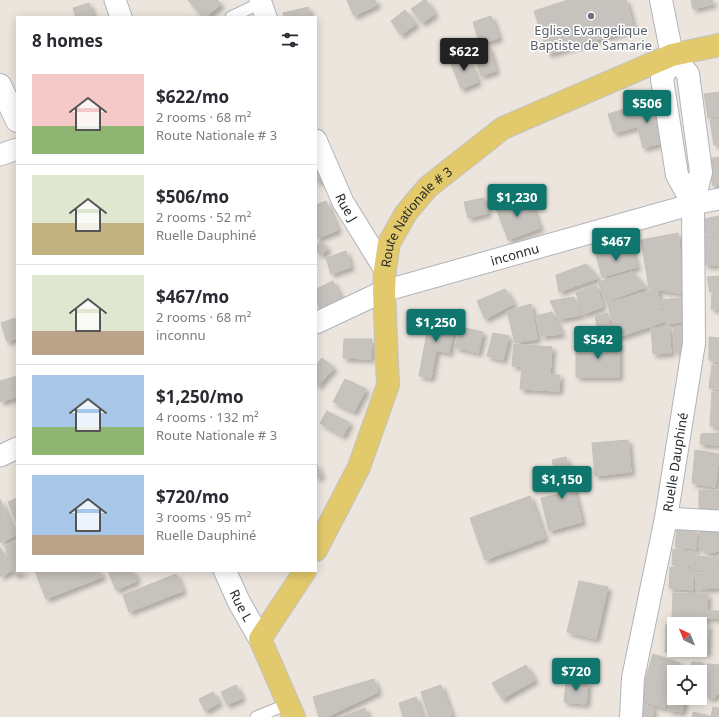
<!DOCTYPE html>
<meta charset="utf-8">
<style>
body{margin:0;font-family:"Noto Sans",sans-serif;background:#f7f7f7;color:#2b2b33;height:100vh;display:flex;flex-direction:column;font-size:15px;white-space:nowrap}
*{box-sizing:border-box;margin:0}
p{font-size:13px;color:#7c7c81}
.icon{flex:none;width:22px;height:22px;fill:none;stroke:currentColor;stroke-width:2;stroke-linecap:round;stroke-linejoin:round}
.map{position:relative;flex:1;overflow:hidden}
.details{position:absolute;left:16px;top:16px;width:301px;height:556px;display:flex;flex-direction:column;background:#fff;border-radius:0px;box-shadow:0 2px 10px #0003}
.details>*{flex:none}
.needle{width:26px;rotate:317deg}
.fabs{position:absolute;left:667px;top:617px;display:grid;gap:8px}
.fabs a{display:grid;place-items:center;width:40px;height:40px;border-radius:0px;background:#fff;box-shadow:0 2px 10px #0003;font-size:20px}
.price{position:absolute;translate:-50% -34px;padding:0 9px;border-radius:4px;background:#0f766e;color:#fff;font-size:13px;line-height:26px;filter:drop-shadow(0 1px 2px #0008)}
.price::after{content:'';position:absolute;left:50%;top:24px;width:12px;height:9px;margin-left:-6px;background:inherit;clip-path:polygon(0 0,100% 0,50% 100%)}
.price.on{background:#222;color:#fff}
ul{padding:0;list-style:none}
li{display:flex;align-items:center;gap:12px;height:100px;padding:0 16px}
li+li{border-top:1px solid #e1e1e2}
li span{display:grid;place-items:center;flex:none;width:112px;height:80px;border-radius:0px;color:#555}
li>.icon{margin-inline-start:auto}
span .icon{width:48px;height:48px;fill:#fffc;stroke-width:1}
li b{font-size:17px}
h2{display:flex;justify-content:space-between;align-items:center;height:48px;padding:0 16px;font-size:17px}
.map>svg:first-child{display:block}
.building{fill:#c6c2bd;stroke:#c6c1b7;filter:url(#shadow)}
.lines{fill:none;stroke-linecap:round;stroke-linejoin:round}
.lane-casing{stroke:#b1b3bc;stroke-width:13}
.street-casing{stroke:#b1b3bc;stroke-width:23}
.secondary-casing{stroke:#b1b3bc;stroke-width:24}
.primary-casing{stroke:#c3c3c3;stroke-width:24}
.lane{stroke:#fff;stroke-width:11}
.street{stroke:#fff;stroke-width:21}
.secondary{stroke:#fff;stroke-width:22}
.primary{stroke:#e2c96b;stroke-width:22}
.worship-dot{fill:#6b7280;stroke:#fff;stroke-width:1.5}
.labels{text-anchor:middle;stroke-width:3;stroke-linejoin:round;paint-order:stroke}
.worship-label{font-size:13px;fill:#5b616d;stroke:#fff}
.street-label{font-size:13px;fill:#2a2a2a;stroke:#fff}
</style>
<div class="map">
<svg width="719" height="717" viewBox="0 0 719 717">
<defs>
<filter id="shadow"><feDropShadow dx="3.5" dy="3.5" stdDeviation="2" flood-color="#0004"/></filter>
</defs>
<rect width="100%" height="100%" fill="#ebe5dd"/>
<path class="building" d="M188,0h29l4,4 -15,13h-3z
M347,0h28l2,5 -23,11z
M424,0h2l9,14 -13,9 -11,-14z
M568,0h58l8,29 -86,25 -14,-43z
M691,0h21l1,4 -20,5z
M89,3l4,14h-17l-3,-9z
M308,7l2,10h-26l-1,-4z
M405,10l11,14 -15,11 -10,-14z
M491,16l8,22 -19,6 -7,-22z
M488,45l8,26 -15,5 -9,-25z
M466,54l12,28 -17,7 -11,-28z
M719,92v24l-11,2 -4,-24z
M652,101l10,42 -19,5 -11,-42z
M630,107l6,20 -22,6 -6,-19z
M719,118v25l-5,2 -4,-24z
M719,157v27l-6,2 -6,-27z
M316,161l7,19 -7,2z
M484,198l4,15 -20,5 -4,-16z
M513,198l3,8 14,-5 10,27 -32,12 -13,-35z
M326,201l12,29 -22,9v-34z
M719,216v17l-13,1 -2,-15z
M678,233l6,61 -35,-6 -8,-48z
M719,234v31h-14l-5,-29z
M321,241l7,8 -7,6 -5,-5v-4z
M631,247l6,20 -35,10 -6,-22z
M346,251l5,16 -20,7 -5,-16z
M586,264l12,14 -39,14 -3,-17z
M632,272l14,15 -40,15 -8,-20z
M719,276v16h-9l-3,-15z
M333,281l11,23 -22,10 -6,-14v-11z
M596,285l7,22 -20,7 -7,-21z
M505,289l9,15 -29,15 -8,-18z
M657,289l7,33 -49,16 -7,-35z
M719,294v15h-8l1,-14z
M574,297l7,18 -22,4 -9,-18z
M688,297v24l-22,3 -4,-24z
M531,304l6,35 -22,4 -8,-32z
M552,312l10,22 -21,2 -5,-20z
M608,313l3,22 -12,2 -4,-22z
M430,316l25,5 -6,32 -13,-3 -5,28 -12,-2z
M15,318l2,5v15l-10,4 -6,-19z
M460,327l23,5 -5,21 -23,-6z
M669,327l2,26 -18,1 -2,-26z
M691,327l-2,26 -14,-1 -2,-24z
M493,333l16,3 -6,24 -16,-4z
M709,337l10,1v24l-10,-2z
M344,339h28l-1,20 -28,-1z
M576,343h43v34h-43z
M514,344l38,3 -2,28h10l-1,16 -39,-2 2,-23h-10z
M322,358l12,10 -16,18 -2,-2v-19z
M712,365l7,1v23l-10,-1z
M17,376v21l-17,5v-21z
M345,379l21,10 -12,23 -21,-10z
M712,392h7v34h-9z
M327,411l23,12 -7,13 -23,-13z
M719,433v12l-19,-1 1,-10z
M628,440l3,32 -36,4 -3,-33z
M695,450l24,4 -4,33 -23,-4z
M566,457l16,65 -33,9 -8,-33 19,-4 -8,-34z
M316,462l5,14 -5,2z
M699,490h20v25h-20z
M530,496l15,42 -60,22 -15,-42z
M17,498v26l-9,-22z
M0,499l16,36 -16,8z
M677,528l20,2 -1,19 -21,-2z
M700,530l19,1v20l-10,2 -10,-5z
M17,541v30h8l-10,4 -10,-29z
M0,547l13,23 -13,7z
M673,549l23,3 -1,15 -23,-2z
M697,556l22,2v14l-23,-2z
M670,567l24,2 -1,21 -24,-2z
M35,571h64l3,6 -56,22z
M108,571h25l4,10 -21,9z
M696,573h22v15l-22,1z
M176,574l7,17 -54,21 -6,-17z
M579,581l29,6 -12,52 -29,-7z
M673,593l35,1 -2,28 -34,-2z
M708,611h11v7h-11z
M666,624l8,1v25h26v-25h8l-1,28 -42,-1z
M653,654l27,9 -3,9h-3v9l-9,27 -26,-8z
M692,662l11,1 -2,30h-1v-21h-21l2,-6h10z
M707,664l12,1v29h-3l-1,4 -8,-1 1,-4h-5z
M526,665l9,15 -33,19 -10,-16z
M374,679l4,13 -51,25h-8l-6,-20z
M566,681l22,2 -2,21 -22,-2z
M236,685l6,13 -15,7 -6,-13z
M441,685l11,30 -5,2h-18l-8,-25z
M674,690v8h11l-3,14 -14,-2z
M213,692l6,11 -14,8 -6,-12z
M416,697l7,20h-20l-4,-14z
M636,702l17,5v10h-19z
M713,707l6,1v9h-8z
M365,708l3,9h-27z
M693,712l17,4v1h-18z"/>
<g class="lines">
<g class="lane-casing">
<path id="lane" d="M231,17l34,-16
M256,717l32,-13"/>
</g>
<g class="street-casing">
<g id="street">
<path d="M115,0l6,17"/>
<path d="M260,0l6,17"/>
<path id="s1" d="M316,140l27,62 42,68"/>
<path d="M0,155l17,-6"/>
<path id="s2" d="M316,323l68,-32 309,-87 26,-5"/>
<path d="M0,456l17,-8"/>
<path d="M666,518l53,3"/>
</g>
</g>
<g class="secondary-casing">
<g id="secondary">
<path d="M672,55l-10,24 15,96 16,29"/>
<path d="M0,85l17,36"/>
<path id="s3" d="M225,571l14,31 21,37"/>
<path id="s4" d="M631,717l2,-39 33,-160 28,-175 -1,-139 8,-32 -13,-98 -16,-19 -11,-55"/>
</g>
</g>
<g class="primary-casing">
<g id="primary">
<path id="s5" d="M316,550l43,-83 29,-82 -4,-94 1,-21 4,-27 17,-30 22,-26 75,-59 169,-73 47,-10"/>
<path d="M294,717l-34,-78 45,-68"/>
</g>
</g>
<use href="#lane" class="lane"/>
<use href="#street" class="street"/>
<use href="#secondary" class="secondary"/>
<use href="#primary" class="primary"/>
</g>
<circle class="worship-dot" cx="591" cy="16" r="4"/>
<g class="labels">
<g class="worship-label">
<text x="591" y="35">Eglise Evangelique<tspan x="591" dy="15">Baptiste de Samarie</tspan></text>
</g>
<g class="street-label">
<text dy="5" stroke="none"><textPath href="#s1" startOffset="74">Rue J</textPath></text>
<text dy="5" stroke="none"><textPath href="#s5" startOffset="359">Route Nationale # 3</textPath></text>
<text dy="5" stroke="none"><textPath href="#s2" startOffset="211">inconnu</textPath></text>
<text dy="5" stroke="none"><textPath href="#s4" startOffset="259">Ruelle Dauphiné</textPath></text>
<text dy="5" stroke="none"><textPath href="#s3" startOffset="38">Rue L</textPath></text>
</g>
</g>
</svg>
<div class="fabs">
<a><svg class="needle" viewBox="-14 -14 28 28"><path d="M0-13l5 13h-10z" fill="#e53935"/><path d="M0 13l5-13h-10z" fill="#7c7c81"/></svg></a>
<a><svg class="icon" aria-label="locate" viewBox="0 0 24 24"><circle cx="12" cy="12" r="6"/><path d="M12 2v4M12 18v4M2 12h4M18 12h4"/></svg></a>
</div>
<b class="price on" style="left:464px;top:72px">$622</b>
<b class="price" style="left:647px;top:124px">$506</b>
<b class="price" style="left:517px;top:218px">$1,230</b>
<b class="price" style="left:616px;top:262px">$467</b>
<b class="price" style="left:436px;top:343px">$1,250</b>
<b class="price" style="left:598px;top:360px">$542</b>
<b class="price" style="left:562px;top:500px">$1,150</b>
<b class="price" style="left:576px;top:692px">$720</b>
<section class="details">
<h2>8 homes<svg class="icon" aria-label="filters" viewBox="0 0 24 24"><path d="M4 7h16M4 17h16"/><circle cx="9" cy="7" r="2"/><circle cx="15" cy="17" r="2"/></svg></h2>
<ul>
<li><span style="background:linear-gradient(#f6c9c9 65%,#8fb573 0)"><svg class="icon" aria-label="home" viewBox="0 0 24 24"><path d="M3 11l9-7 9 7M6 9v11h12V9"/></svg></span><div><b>$622/mo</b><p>2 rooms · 68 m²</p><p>Route Nationale # 3</p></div></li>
<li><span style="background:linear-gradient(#dfe7d0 60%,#c2b280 0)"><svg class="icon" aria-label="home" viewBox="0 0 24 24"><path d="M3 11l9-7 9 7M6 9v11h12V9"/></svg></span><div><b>$506/mo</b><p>2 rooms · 52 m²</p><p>Ruelle Dauphiné</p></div></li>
<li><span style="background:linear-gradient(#dfe7d0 70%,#b9a48a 0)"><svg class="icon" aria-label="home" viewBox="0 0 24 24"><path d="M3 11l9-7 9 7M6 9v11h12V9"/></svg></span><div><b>$467/mo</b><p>2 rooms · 68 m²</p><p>inconnu</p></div></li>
<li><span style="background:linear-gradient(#a9c7e8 65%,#8fb573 0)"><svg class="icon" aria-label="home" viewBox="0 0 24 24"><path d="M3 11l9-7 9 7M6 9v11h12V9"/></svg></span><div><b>$1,250/mo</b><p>4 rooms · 132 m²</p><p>Route Nationale # 3</p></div></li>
<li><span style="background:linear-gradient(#a9c7e8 75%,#b9a48a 0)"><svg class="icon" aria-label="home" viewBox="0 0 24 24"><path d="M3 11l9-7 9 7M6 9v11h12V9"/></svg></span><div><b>$720/mo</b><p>3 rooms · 95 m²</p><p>Ruelle Dauphiné</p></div></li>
</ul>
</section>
</div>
